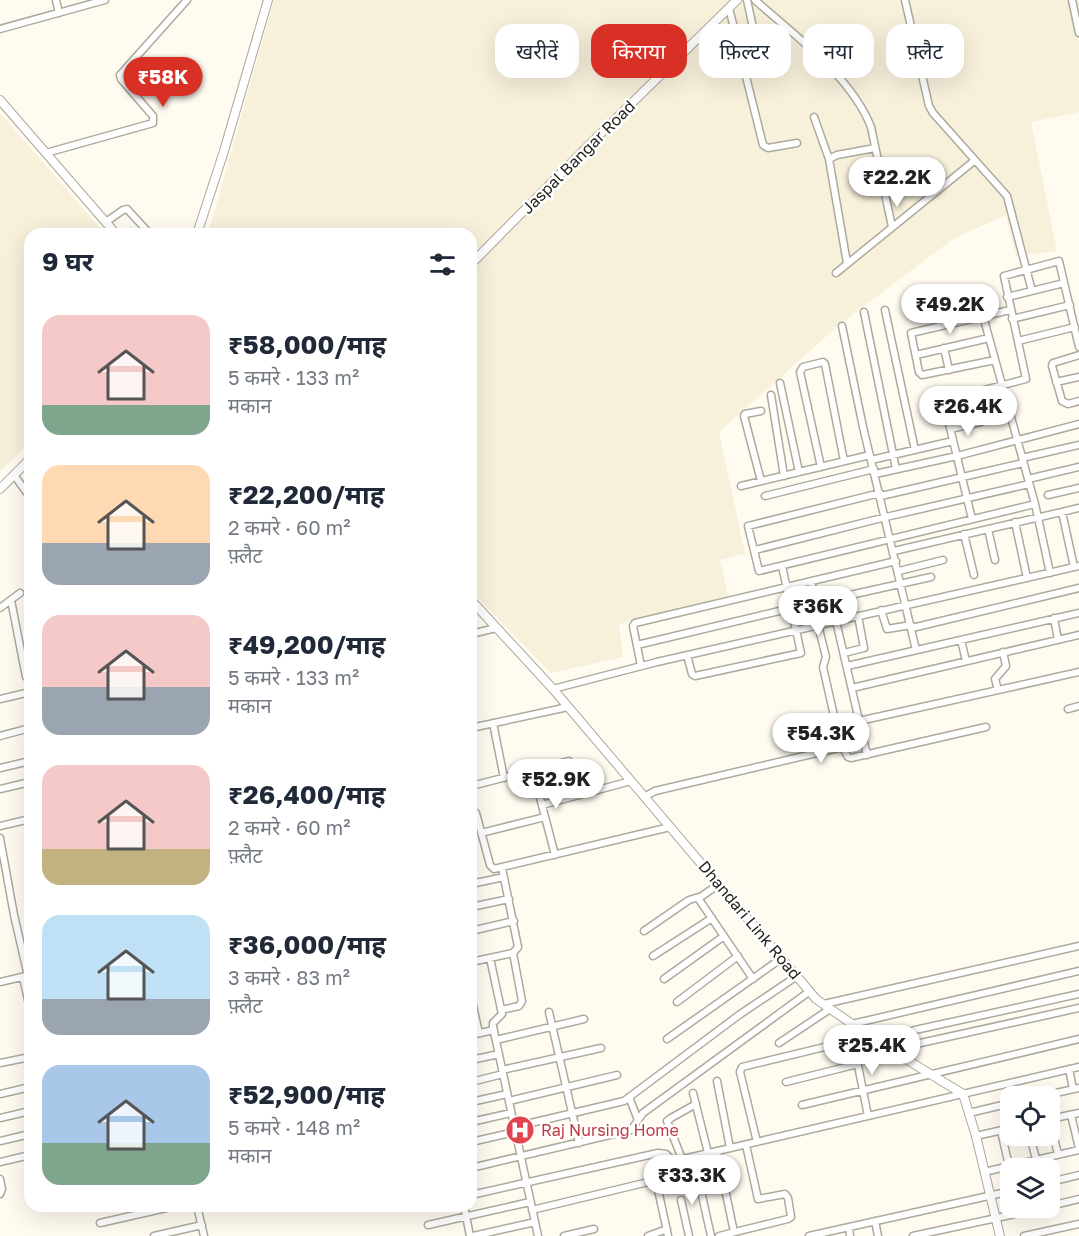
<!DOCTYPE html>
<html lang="hi">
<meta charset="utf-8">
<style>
body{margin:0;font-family:"Golos Text","Noto Sans Devanagari",sans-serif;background:#f6f6f7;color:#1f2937;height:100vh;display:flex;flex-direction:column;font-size:22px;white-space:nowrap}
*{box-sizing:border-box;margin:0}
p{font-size:20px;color:#747a83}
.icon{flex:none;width:33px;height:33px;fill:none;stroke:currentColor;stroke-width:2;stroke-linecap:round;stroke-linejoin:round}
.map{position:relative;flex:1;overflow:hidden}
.details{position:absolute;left:24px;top:228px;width:453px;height:984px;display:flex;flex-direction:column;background:#fff;border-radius:18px;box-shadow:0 6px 24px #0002}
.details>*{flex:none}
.guide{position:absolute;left:495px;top:24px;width:494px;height:54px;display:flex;gap:12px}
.tools{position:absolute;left:1000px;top:1086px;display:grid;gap:12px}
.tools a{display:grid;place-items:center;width:60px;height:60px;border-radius:12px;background:#fff;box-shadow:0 6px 24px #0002;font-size:30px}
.price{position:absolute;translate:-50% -51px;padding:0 14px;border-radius:21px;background:#fff;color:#222;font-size:20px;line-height:39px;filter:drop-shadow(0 2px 3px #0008)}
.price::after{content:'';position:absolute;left:50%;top:36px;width:18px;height:14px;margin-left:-9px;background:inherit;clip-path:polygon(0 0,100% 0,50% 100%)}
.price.current{background:#d93025;color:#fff}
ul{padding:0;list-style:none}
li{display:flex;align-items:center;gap:18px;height:150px;padding:0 18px}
li span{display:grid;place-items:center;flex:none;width:168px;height:120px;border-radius:18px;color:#555}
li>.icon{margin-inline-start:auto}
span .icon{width:72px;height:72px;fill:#fffc;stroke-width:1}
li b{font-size:26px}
h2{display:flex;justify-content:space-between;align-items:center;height:72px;padding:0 18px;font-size:26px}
.pill{padding:0 21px;border-radius:18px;background:#fff;box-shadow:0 6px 24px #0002;font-size:21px;line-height:54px}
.pill.current{background:#d93025;color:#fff}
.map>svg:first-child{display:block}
.built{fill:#f7f0db}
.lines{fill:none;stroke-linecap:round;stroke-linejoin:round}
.minor-casing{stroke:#aea99d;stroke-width:9}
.tertiary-casing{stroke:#aea99d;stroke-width:10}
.minor{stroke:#fff;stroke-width:6}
.tertiary{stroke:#fff;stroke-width:8}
.labels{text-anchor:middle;stroke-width:5;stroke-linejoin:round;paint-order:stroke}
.street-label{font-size:16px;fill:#24231e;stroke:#fff}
.health-label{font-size:16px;fill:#be3a42;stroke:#fff;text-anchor:start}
</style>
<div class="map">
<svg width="1079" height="1236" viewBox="0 0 1079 1236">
<rect width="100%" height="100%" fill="#fffbf0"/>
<path class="built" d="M274,0h805v112l-48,10 26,129 -41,5 -10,-41 -53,24 -114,86 -120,107 26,122 -25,6 8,36 -109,28 4,33 -72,16 -80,-82v-357h-263z
M0,113l105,121h-75v208l-30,29z"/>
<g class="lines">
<g class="minor-casing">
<path id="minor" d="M56,0l3,13
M747,0l9,41
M755,0c39,35 96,76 116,127l21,100
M905,0l24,106 4,7 74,83 25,95
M1072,0l7,33
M729,8l34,137 5,3 29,-5
M0,29l105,-29
M814,117l15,42
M46,153l107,-30v-7l-32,-37 -1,-4 67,-75
M106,222l17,-12 4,-1 23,25
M847,263l-18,-104 8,-4 38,-7
M836,273l138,-112
M1007,297l57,-14
M885,310l30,140
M864,312l32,157
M983,316l52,188 15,69
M1012,319l58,-14
M842,326l21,101 53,223
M1018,341l57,-14
M944,348l5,22
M916,355l73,-17
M1079,355l-26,8 -1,3 10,35 6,3 11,-3
M995,360l-73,15 -3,-3 -8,-39 99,-23
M1056,382l23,-5
M780,383l19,89
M771,395l13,81
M950,429l31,-7
M1022,458l57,-13
M871,460l82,-19
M821,467l-21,-95 3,-5 20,-5 2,2 19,97
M875,474l82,-18 122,-32
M14,475l16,22
M1028,479l51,-12
M761,481l-17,-65 1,-2 16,-3
M741,486l129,-31
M880,493l-132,33 11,45 276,-67
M1048,495l31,-7
M765,496l109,-27
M881,496l142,-33
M1062,512l12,55
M972,519l-28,-116 6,-4 76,-20 -22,-103 55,-15 20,86
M1015,522l12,56
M988,529l7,31
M964,534l10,41
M755,550l131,-33 143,-33
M894,551l185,-43
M899,571l44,-11
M811,581l5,20 3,1 112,-25
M11,600l15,77 4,1
M0,608l20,-15
M881,610l6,19 24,-4
M1054,618l4,22
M836,621l31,134
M818,625l8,32 -3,10 18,80
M912,628l167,-40
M471,634l25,-6
M961,640l5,21
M637,645l155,-37
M844,653l20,-5 -6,-32
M687,655l5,19 3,2 106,-23 -19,-87
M641,666l-8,-40 2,-3 261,-62
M847,666l232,-53
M852,688l227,-53
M553,689l104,-27 422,-96
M998,690l-3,-11 11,-13 -3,-14
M0,699l30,-7
M1068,709l11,-3
M859,721l220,-49
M493,723l11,55
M471,728l97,-21
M0,736l30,-8
M0,768l30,-7
M533,771l22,84
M471,786l98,-25
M0,789l30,-7
M644,797l11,-6 183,-43h5l5,9 3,1 135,-31
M542,805l89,-24
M476,813l14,52 4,4 176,-42
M0,826l30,-7
M481,833l64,-16
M0,838l14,77 14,61
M471,884l33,-7
M698,898l55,81
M471,907l38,-8
M471,931l43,-10
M644,931l45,-31 13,-4 17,-12
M653,956l59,-38
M490,958l12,56 -9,9v4l45,209
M471,962l42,-9 5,-6 -16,-79
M23,977l7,32
M664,979l60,-43
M0,982l26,-6
M471,997l8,36
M677,1002l61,-46
M824,1004l255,-58
M501,1010l18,-4 3,-5 -9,-48
M549,1012l30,131
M852,1024l227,-53
M471,1035l23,-5
M901,1036l10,8h5l163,-36
M667,1039l115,-81
M496,1040l88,-21
M853,1040l15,76
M779,1043l51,-34
M890,1049l11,-13 14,-6 164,-36
M471,1060l28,-6
M0,1063l30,-6
M1069,1069l4,20
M502,1070l99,-22
M717,1081l13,67
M471,1082l32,-8
M786,1082l72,-18
M693,1093l15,60
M0,1094l30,-7
M1042,1096l37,-8
M629,1097l9,23
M509,1101l108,-26
M471,1102l36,-8
M802,1105l277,-66
M969,1113l42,-10
M1071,1115l8,33
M0,1118l30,-7
M1050,1119l29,-6
M471,1122l40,-9
M1050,1122l8,32
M514,1127l110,-26 115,-86 58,-39
M1001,1131l8,35
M976,1136l35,-8
M1030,1136l6,23
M0,1141l30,-7
M471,1142l44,-10
M757,1142l-17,-70 2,-5 128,-31
M717,1151l17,81
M682,1159l-15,-38 4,-3 25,-14
M0,1162l30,-7
M471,1168l160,-38 12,-17 167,-122
M984,1172l95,-22
M674,1175l20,-4 3,2 14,63
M0,1179l2,10 -2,5
M656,1180l12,56
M1050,1182l29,-7
M471,1195l187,-42 8,1 8,8
M681,1200l8,36
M197,1206l7,30
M464,1206l6,30
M1050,1206l29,-7
M532,1210l137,-33 5,-4v-10l5,-3 400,-93
M875,1221l3,15
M100,1223l75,-17
M428,1225l102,-23
M849,1227l1,9
M154,1236l48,-11
M473,1236l62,-14
M564,1236l30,-7
M648,1236l19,-7
M719,1236l69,-17 3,-2 -3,-19 -3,-4 -27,5 -12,-54
M809,1236l202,-45
M913,1236l130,-28
M1024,1236l55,-12"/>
</g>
<g class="tertiary-casing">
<path id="tertiary" d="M0,100l116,134
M197,234l27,-83 44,-151
M471,264l116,-117 150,-147
M0,489l30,-30
M471,600l82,89 263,310 62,43 85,52 13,42 24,100"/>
</g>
<use href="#minor" class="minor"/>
<use href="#tertiary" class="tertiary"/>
</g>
<defs>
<g id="hospital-disc" transform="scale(1.5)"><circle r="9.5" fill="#e0444e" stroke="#fff"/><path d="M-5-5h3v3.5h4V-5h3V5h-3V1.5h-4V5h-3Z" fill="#fff"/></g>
</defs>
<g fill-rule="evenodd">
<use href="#hospital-disc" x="520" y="1130"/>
</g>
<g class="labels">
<g class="street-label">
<text transform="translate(578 157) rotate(-45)" y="6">Jaspal Bangar Road</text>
<text transform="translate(750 920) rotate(50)" y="6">Dhandari Link Road</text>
</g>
<g class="health-label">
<text x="541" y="1136">Raj Nursing Home</text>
</g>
</g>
</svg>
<div class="tools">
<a><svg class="icon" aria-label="locate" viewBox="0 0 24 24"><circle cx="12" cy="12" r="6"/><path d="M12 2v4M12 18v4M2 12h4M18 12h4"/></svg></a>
<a><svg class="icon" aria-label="layers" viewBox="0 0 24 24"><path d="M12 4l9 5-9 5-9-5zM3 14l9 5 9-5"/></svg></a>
</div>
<b class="price current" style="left:163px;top:108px">₹58K</b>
<b class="price" style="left:897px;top:208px">₹22.2K</b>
<b class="price" style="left:950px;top:335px">₹49.2K</b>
<b class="price" style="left:968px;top:437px">₹26.4K</b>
<b class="price" style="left:818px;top:637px">₹36K</b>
<b class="price" style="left:821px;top:764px">₹54.3K</b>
<b class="price" style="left:556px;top:810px">₹52.9K</b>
<b class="price" style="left:872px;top:1076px">₹25.4K</b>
<b class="price" style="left:692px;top:1206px">₹33.3K</b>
<div class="guide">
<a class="pill">खरीदें</a>
<a class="pill current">किराया</a>
<a class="pill">फ़िल्टर</a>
<a class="pill">नया</a>
<a class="pill">फ़्लैट</a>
</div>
<section class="details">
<h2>9 घर<svg class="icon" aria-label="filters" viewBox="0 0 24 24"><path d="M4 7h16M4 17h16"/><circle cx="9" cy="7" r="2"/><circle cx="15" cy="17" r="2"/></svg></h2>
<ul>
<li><span style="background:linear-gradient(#f6c9c9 75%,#7fa58c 0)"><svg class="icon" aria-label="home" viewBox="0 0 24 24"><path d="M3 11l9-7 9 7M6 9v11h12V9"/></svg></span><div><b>₹58,000/माह</b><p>5 कमरे · 133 m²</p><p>मकान</p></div></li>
<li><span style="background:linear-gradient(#ffd9b3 65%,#9aa5b1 0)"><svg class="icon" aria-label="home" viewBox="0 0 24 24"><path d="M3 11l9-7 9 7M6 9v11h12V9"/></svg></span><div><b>₹22,200/माह</b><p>2 कमरे · 60 m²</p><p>फ़्लैट</p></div></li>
<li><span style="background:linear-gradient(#f6c9c9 60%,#9aa5b1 0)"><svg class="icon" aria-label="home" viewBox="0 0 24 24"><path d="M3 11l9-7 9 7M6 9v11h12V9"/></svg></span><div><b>₹49,200/माह</b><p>5 कमरे · 133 m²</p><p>मकान</p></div></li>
<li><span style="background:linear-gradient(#f6c9c9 70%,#c2b280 0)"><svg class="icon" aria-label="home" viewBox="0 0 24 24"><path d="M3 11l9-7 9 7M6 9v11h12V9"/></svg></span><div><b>₹26,400/माह</b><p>2 कमरे · 60 m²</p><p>फ़्लैट</p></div></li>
<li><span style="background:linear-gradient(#bfe0f5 70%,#9aa5b1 0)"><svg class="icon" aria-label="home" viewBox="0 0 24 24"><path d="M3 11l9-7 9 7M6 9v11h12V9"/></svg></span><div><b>₹36,000/माह</b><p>3 कमरे · 83 m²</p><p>फ़्लैट</p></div></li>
<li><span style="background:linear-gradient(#a9c7e8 65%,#7fa58c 0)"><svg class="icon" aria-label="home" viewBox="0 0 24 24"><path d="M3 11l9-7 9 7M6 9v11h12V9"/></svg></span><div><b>₹52,900/माह</b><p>5 कमरे · 148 m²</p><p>मकान</p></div></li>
</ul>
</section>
</div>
